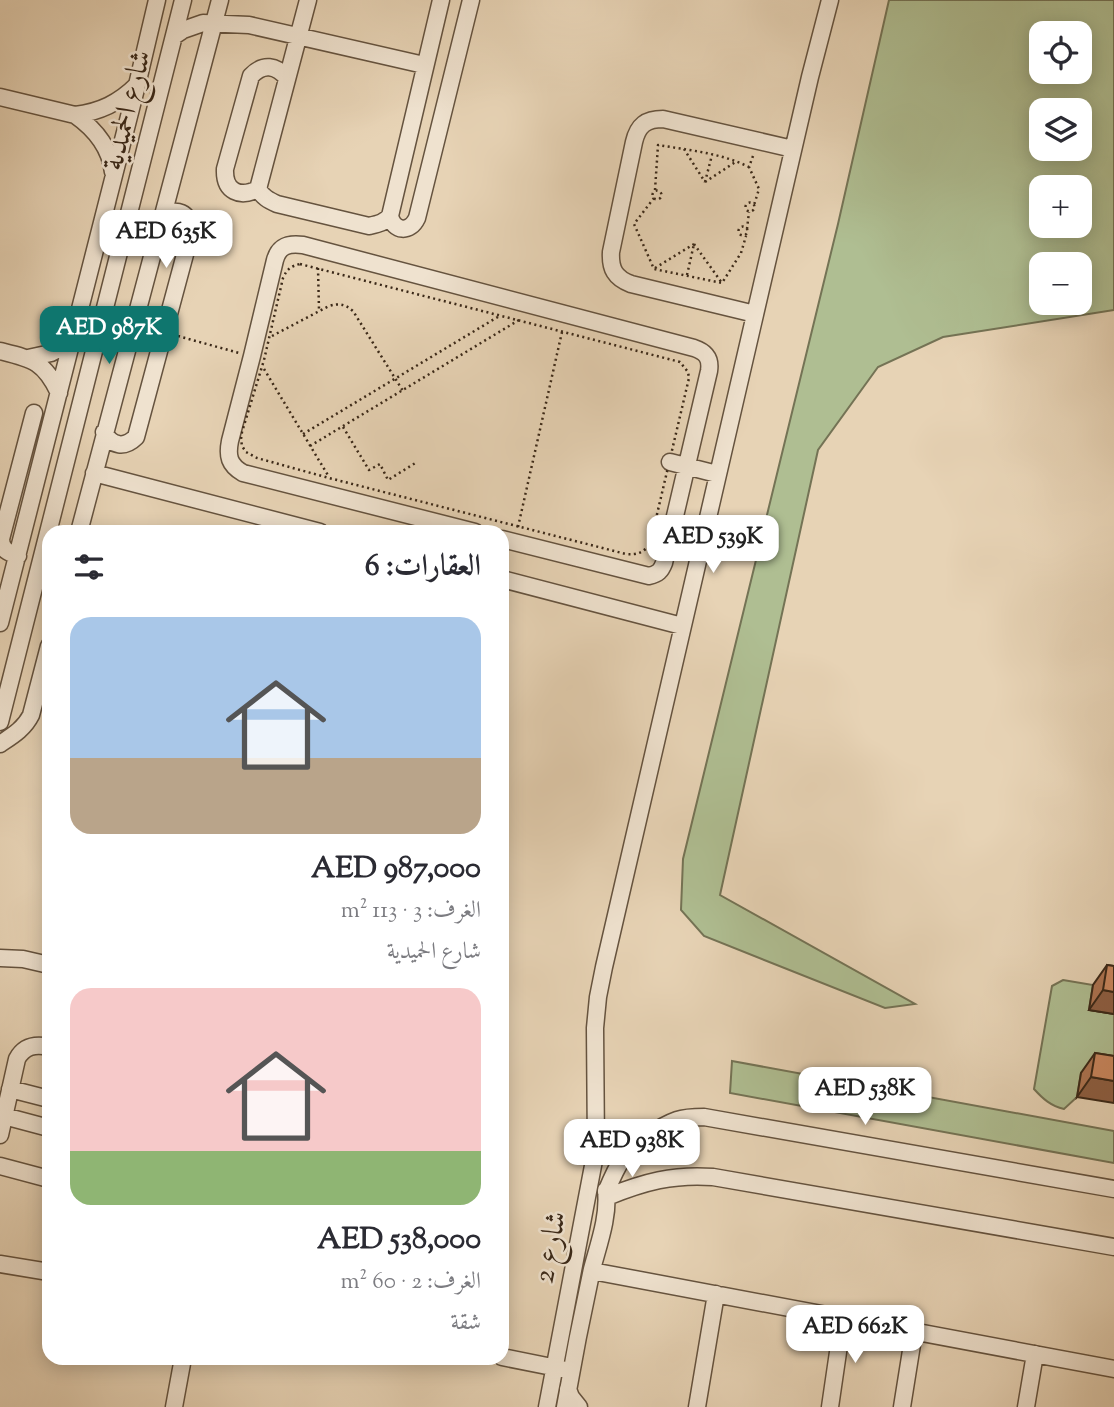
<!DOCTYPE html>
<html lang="ar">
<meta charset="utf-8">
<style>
body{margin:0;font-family:"Sorts Mill Goudy",Amiri,serif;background:#f2f2f3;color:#2b2b33;direction:rtl;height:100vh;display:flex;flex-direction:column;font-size:26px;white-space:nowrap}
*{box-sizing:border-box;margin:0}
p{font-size:23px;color:#7c7c81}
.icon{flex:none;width:38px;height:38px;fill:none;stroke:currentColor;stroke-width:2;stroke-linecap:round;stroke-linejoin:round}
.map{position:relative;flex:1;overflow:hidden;direction:ltr}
.drawer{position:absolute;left:42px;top:525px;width:467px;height:840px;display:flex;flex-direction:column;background:#fff;border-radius:21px;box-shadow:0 4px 18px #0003;direction:rtl}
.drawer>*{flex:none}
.buttons{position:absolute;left:1029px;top:21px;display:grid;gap:14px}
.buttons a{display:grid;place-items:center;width:63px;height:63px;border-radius:14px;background:#fff;box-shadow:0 4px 18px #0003;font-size:35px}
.price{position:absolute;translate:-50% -60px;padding:0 16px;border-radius:14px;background:#fff;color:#222;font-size:23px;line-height:46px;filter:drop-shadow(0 2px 4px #0008)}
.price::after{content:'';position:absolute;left:50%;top:42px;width:21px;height:16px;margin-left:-10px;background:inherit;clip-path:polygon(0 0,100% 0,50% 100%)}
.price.selected{background:#0f766e;color:#fff}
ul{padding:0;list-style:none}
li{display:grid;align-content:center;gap:14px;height:371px;padding:0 28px}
li span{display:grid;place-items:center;height:217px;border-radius:21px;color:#555}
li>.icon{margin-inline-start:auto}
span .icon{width:126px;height:126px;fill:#fffc;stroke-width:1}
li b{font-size:30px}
h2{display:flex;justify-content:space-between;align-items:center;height:84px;padding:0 28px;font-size:30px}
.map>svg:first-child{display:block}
.green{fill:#afbe92;stroke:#747355;stroke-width:2;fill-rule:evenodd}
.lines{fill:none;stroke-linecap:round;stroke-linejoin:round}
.minor-casing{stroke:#65533f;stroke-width:19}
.path{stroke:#3a2818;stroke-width:2.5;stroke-dasharray:2 3.5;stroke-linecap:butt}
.minor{stroke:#efe2cf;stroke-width:16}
.wall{fill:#af7553;stroke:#3a2818;stroke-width:2}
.shaded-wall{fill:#8e5f43;stroke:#3a2818;stroke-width:2}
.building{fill:#cb8860;stroke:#3a2818;stroke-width:2}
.labels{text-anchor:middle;stroke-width:5;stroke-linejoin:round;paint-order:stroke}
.street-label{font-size:30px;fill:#3a2818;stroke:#efe2cf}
</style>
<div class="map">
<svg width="1114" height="1407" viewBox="0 0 1114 1407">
<rect width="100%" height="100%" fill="#e7d3b5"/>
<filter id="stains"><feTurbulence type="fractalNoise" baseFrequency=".00286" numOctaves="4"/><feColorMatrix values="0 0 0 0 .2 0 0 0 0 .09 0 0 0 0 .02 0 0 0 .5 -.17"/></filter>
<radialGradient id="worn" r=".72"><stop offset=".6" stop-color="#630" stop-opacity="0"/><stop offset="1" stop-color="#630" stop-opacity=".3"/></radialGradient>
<path class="green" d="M889,0h225v310l-171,27 -65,30 -60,83 -98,445 195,109 -30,4 -181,-72 -23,-26 2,-51 155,-635zM1041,33h39v39h-39zM1041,110h39v39h-39zM1041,187h39v39h-39zM1041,264h39v39h-39z
M1063,980l30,5 -4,25 25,4v64l-33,-5 -4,24 -13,12c-13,-3 -21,-10 -30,-20l18,-103z
M732,1061l382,70v32l-384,-70z"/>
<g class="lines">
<g class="minor-casing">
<path id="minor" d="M308,0l-50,189c5,8 10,11 19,15l92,22c9,-2 15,-3 21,-10l51,-216
M174,36l9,-6 20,-7 46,2 175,40
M0,97l75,18c20,14 35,32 38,57
M75,115c25,-3 44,-12 62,-30
M258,189c-18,9 -34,3 -33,-20l26,-93c12,-13 25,-11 36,2
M390,216c4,16 20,17 27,2l54,-218
M755,314l-124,-30c-16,-6 -21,-15 -20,-32l23,-110c4,-17 12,-23 29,-23l130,30
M0,351c32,8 44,10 59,42
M28,358l23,-5 21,-11
M104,432c8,15 21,16 32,5l55,-205c-1,-20 -15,-26 -30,-14
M670,462l47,12
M94,473l226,59
M79,532l141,-532
M475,532l-232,-59c-14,-8 -16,-17 -13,-32l22,-85 23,-96c4,-14 13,-17 28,-15l391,103c12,4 17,10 15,23l-45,192c-3,8 -6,11 -15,13l-147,-37
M18,556c-9,-3 -17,-6 -17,-17l33,-126
M502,579l180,47
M0,623l137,-538 20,-85
M0,722l183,-722
M0,744c12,-8 24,-15 31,-29l18,-69
M0,958l23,1 26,6
M10,1089l39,10
M4,1116l45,12
M0,1135l17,-76c7,-13 18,-15 32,-12
M0,1166l49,13
M606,1192c5,-12 10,-24 17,-34 11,-14 37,-32 54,-38 9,-3 17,-3 27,-3l410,72
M607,1197c37,-15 66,-23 106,-20l401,70
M0,1264l49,8
M592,1271l522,98
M502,1357l60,12
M568,1389l3,8 8,10
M174,1407l9,-49
M547,1407l49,-257 -1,-122 3,-31 6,-30 206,-890 20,-77
M565,1407c8,-46 17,-92 27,-138 7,-26 17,-53 14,-79
M697,1407l19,-113
M830,1407l13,-89
M902,1407l12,-75
M1026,1407l9,-53"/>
</g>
<path class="path" d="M684,149l21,33
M753,156l-4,11 10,22 -5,16
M705,182l32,-21
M705,182l7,-27
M655,190l3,-45c30,5 63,8 91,22
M652.5 195a4.5 4.5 0 1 1 9 0a4.5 4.5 0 1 1-9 0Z
M654,198l-20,26 20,45 68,14 19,-30 5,-17
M745.5 207a4.5 4.5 0 1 1 9 0a4.5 4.5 0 1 1-9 0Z
M738.5 231a4.5 4.5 0 1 1 9 0a4.5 4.5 0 1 1-9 0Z
M747,229l2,-17
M694,244l28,39
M300,264l380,98 8,10 1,6 -39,166c-7,9 -13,11 -24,10l-297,-76 -72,-20 -11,-6 -4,-6 -1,-7 1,-7 22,-72 19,-82c4,-9 8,-12 17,-14z
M318,268l1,42
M655,268l39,-24
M687,275l7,-31
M178,336l61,17
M272,336l57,-30c10,-3 16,-2 24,5l50,80
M264,369l65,108
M343,427l26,43 11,-6 8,16 29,-18
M303,434l198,-119
M310,446l209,-126
M518,527l44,-195"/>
<use href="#minor" class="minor"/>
</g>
<path class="wall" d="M1107,965l7,1v48l-25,-4 4,-25z
M1095,1053l19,3 -37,41 4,-24z"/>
<path class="shaded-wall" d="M1103,990l11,2v22l-25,-4z
M1091,1077l23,4v22l-37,-6z"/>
<path class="building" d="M1107,965l7,1v26l-11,-2z
M1095,1053l19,3v25l-23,-4z"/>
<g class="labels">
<g class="street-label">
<text transform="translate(126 110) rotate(-76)" y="10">شارع الحميدية</text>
<text transform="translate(549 1247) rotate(-79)" y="10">شارع 2</text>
</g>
</g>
<rect width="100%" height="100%" filter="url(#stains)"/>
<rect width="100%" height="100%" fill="url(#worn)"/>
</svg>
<div class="buttons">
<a><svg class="icon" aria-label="locate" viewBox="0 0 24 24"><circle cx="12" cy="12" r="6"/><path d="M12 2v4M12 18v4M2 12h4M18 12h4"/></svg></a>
<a><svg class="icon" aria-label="layers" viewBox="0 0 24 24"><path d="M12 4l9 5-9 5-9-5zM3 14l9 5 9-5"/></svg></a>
<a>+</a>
<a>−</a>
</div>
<b class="price" style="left:166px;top:270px">AED 635K</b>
<b class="price selected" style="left:109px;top:366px">AED 987K</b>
<b class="price" style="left:713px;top:575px">AED 539K</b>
<b class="price" style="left:865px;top:1127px">AED 538K</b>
<b class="price" style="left:632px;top:1179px">AED 938K</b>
<b class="price" style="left:855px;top:1365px">AED 662K</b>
<section class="drawer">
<h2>العقارات: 6<svg class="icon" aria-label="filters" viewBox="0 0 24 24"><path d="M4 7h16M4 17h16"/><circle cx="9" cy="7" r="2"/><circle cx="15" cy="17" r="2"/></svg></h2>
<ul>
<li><span style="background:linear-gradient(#a9c7e8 65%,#b9a48a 0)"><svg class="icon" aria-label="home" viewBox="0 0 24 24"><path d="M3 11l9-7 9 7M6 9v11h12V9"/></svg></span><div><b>AED 987,000</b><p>الغرف: 3 · 113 m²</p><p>شارع الحميدية</p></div></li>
<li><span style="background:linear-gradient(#f6c9c9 75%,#8fb573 0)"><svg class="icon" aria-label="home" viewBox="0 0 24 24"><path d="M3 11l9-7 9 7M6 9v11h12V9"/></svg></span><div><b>AED 538,000</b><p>الغرف: 2 · 60 m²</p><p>شقة</p></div></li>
</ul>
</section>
</div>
